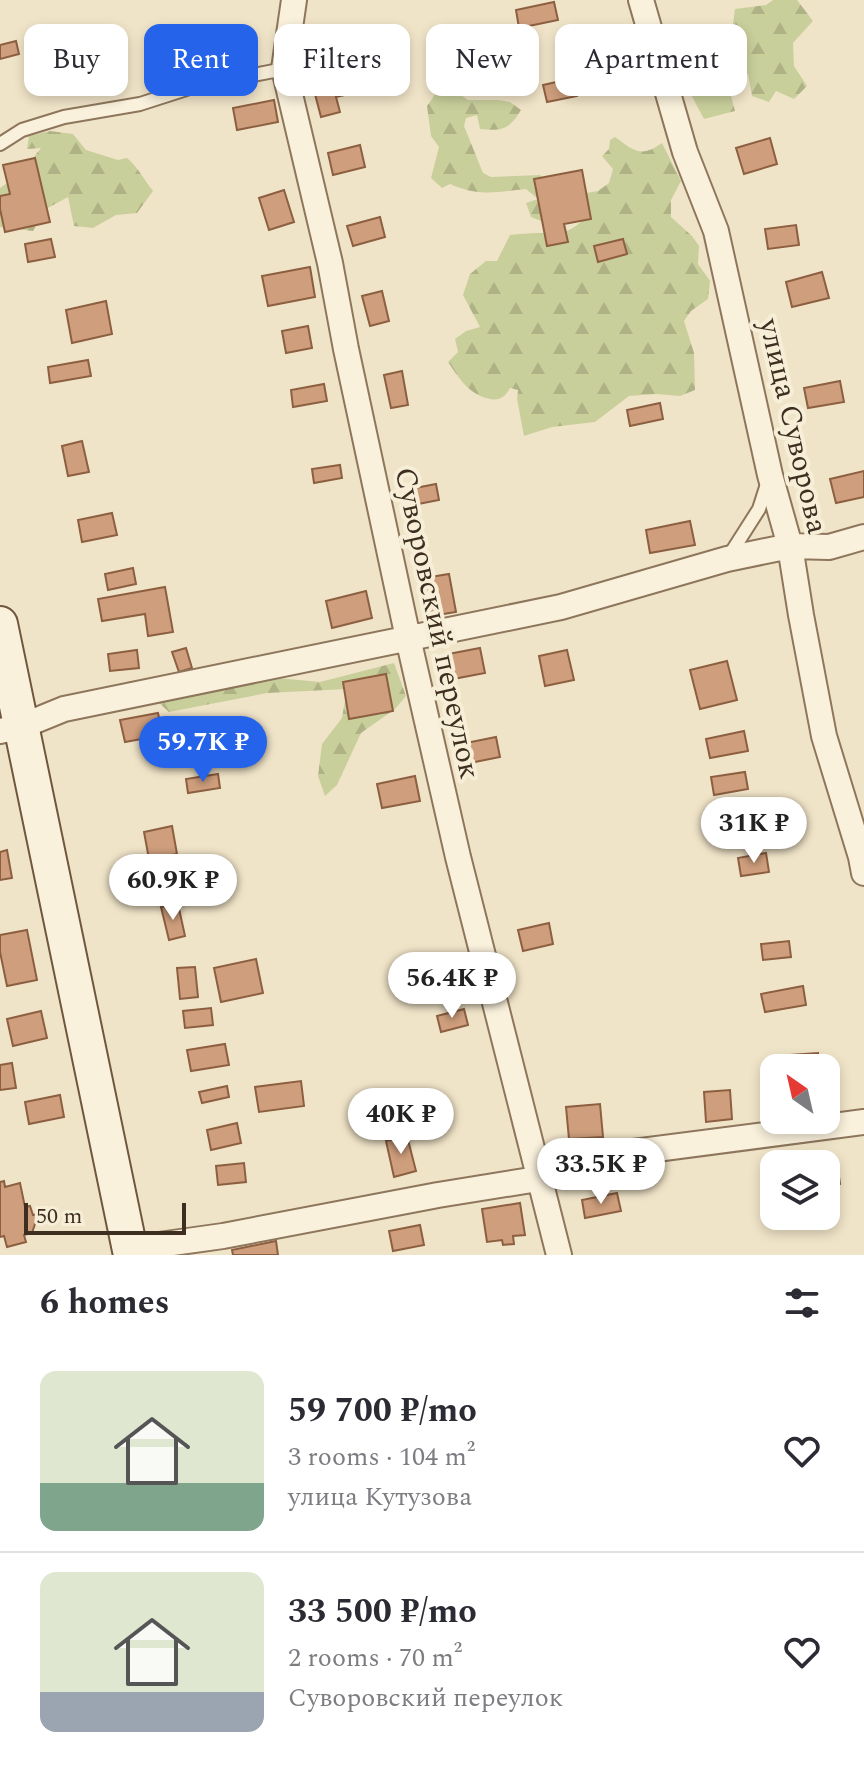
<!DOCTYPE html>
<meta charset="utf-8">
<style>
body{margin:0;font-family:Spectral,serif;background:#f7f7f7;color:#2b2b33;height:100vh;display:flex;flex-direction:column;font-size:30px;white-space:nowrap}
*{box-sizing:border-box;margin:0}
p{font-size:26px;color:#7c7c81}
.icon{flex:none;width:44px;height:44px;fill:none;stroke:currentColor;stroke-width:2;stroke-linecap:round;stroke-linejoin:round}
.map{position:relative;height:1255px;overflow:hidden}
.sheet{display:flex;flex-direction:column;background:#fff;flex:1}
.sheet>*{flex:none}
.top-card{position:absolute;left:24px;top:24px;width:816px;height:72px;display:flex;gap:16px}
.needle{width:52px;rotate:326deg}
.fabs{position:absolute;left:760px;top:1054px;display:grid;gap:16px}
.fabs a{display:grid;place-items:center;width:80px;height:80px;border-radius:16px;background:#fff;box-shadow:0 4px 12px #0003;font-size:40px}
.scale{position:absolute;left:24px;bottom:20px;width:162px;box-sizing:border-box;padding-left:8px;border:4px solid #3d2e20;border-top:0;font-size:22px;line-height:28px;white-space:nowrap;color:#3d2e20;-webkit-text-stroke:6px #f7eed8;paint-order:stroke}
.price{position:absolute;translate:-50% -68px;padding:0 18px;border-radius:28px;background:#fff;color:#222;font-size:26px;line-height:52px;filter:drop-shadow(0 2px 4px #0008)}
.price::after{content:'';position:absolute;left:50%;top:48px;width:24px;height:18px;margin-left:-12px;background:inherit;clip-path:polygon(0 0,100% 0,50% 100%)}
.price.selected{background:#2563eb;color:#fff}
ul{padding:0;list-style:none}
li{display:flex;align-items:center;gap:24px;height:200px;padding:0 40px}
li+li{border-top:2px solid #e1e1e2}
li span{display:grid;place-items:center;flex:none;width:224px;height:160px;border-radius:16px;color:#555}
li>.icon{margin-inline-start:auto}
span .icon{width:96px;height:96px;fill:#fffc;stroke-width:1}
li b{font-size:34px}
h2{display:flex;justify-content:space-between;align-items:center;height:96px;padding:0 40px;font-size:34px}
.chip{padding:0 28px;border-radius:16px;background:#fff;box-shadow:0 4px 12px #0003;font-size:28px;line-height:72px}
.chip.selected{background:#2563eb;color:#fff}
.map>svg:first-child{display:block}
.forest{fill:url(#forest-firs)}
.building{fill:#cf9f7d;stroke:#8d5f41;stroke-width:2}
.lines{fill:none;stroke-linecap:round;stroke-linejoin:round}
.lane-casing{stroke:#8d765c;stroke-width:16}
.street-casing{stroke:#8d765c;stroke-width:28}
.secondary-casing{stroke:#6f573f;stroke-width:38}
.lane{stroke:#faf1dc;stroke-width:12}
.street{stroke:#faf1dc;stroke-width:24}
.secondary{stroke:#faf1dc;stroke-width:34}
.labels{text-anchor:middle;stroke-width:8;stroke-linejoin:round;paint-order:stroke}
.street-label{font-size:30px;fill:#3d2e20;stroke:#f7eed8}
</style>
<div class="map">
<svg width="864" height="1255" viewBox="0 0 864 1255">
<defs>
<pattern id="forest-firs" width="22" height="20" patternUnits="userSpaceOnUse" patternTransform="scale(2)"><rect width="22" height="20" fill="#c9cf9b"/><path d="M5 1l3.5 6h-7zM16 11l3.5 6h-7z" fill="#aeb285"/></pattern>
</defs>
<rect width="100%" height="100%" fill="#f0e4c8"/>
<path class="forest" d="M773,0h24l16,21 -20,22 1,23 13,20 -13,13 -18,-8 -7,11 -17,-6 -4,-22 -24,-5 11,42 -31,8 -15,-28 -1,-34 15,-31 30,-2 2,-15 31,-4z
M436,93l25,2 7,5h30l12,2 11,8c-12,20 -19,21 -41,19l-3,-14 -11,3 -2,8 19,47 8,4 49,-2 19,17 22,2 17,-3 11,-8 4,-14 -11,-13 7,-7 1,-9 5,-3c19,14 26,21 47,6l19,38 -10,19v17l21,19 7,10 -1,18 12,17 -2,18 -17,12 -7,10 10,32 1,37 -15,6 -24,-2 -27,2 -34,26 -43,5 -28,9 -7,-37 1,-9 -8,-2c-5,9 -10,13 -20,11 -21,-4 -31,-21 -42,-37l10,-10 -3,-13 11,-8 14,-4 -17,-32 7,-21 16,-13h11l13,-26c9,-1 18,-2 27,-2 23,0 31,2 48,-15l-36,6 -18,-7 -5,-14 12,-4 -12,-10c-30,3 -47,8 -76,-5l-8,4 -11,-10 8,-31 -8,-11 -4,-30z
M50,131l23,3 13,16 32,10 9,-2c11,9 17,22 26,33l-16,22 -21,2 -23,13 -19,-2 -6,-29 -22,12 -13,22 -33,-4v-39l20,-14 21,-26 -14,1 2,-13z
M394,663l12,33 -11,13 -34,24 -24,52 -12,11 -7,-20 4,-32 20,-26 5,-29 -80,4 -98,19 -11,-10 23,-3 53,-14 44,-7 42,4z"/>
<path class="building" d="M554,2l4,18 -39,8 -3,-18z
M16,41l3,13 -19,5v-14z
M343,71l6,23 -13,3 4,15 -19,5 -10,-38z
M574,78l3,18 -30,6 -4,-17z
M274,100l4,22 -41,8 -4,-22z
M770,138l7,26 -33,10 -8,-26z
M360,145l5,22 -32,8 -5,-22z
M35,158l15,64 -45,10 -5,-23v-13l10,-2 -7,-29z
M582,170l9,49 -27,5 4,18 -21,4 -13,-67z
M284,190l10,32 -25,8 -10,-32z
M380,217l5,20 -32,9 -6,-20z
M796,225l3,20 -31,4 -3,-20z
M51,239l4,18 -27,5 -3,-18z
M623,239l4,15 -29,8 -4,-16z
M310,267l5,30 -47,9 -6,-30z
M822,272l7,26 -37,9 -6,-25z
M382,291l7,30 -19,5 -8,-30z
M106,301l6,33 -40,9 -6,-33z
M308,326l4,22 -26,5 -4,-22z
M88,360l3,16 -41,7 -2,-16z
M402,371l6,34 -17,3 -7,-33z
M840,381l4,21 -36,6 -4,-20z
M324,384l3,17 -34,6 -2,-17z
M660,403l3,16 -33,7 -3,-16z
M82,441l7,31 -21,4 -6,-30z
M340,465l2,13 -28,5 -2,-14z
M864,471v26l-28,6 -6,-24z
M436,484l3,16 -26,5 -3,-16z
M112,513l5,22 -35,7 -4,-22z
M690,521l5,24 -45,8 -4,-23z
M133,568l3,16 -28,6 -3,-16z
M449,574l7,38 -25,4 -7,-38z
M165,587l8,45 -25,4 -3,-22 -43,7 -4,-22z
M366,591l6,27 -40,10 -6,-27z
M186,648l6,20 -13,4 -7,-20z
M480,648l5,25 -37,7 -5,-25z
M137,650l2,18 -29,3 -2,-17z
M567,650l7,30 -29,6 -6,-30z
M727,661l10,39 -37,9 -10,-39z
M386,674l7,37 -44,8 -6,-37z
M158,713l5,22 -38,7 -5,-22z
M744,731l4,20 -38,7 -4,-19z
M496,737l4,20 -30,6 -4,-20z
M745,772l3,17 -34,6 -3,-18z
M218,774l2,14 -32,5 -2,-14z
M415,776l5,25 -38,7 -5,-24z
M172,826l5,28 -28,5 -5,-27z
M7,850l5,28 -12,2v-28z
M766,853l3,19 -28,4 -3,-18z
M178,904l7,32 -16,4 -8,-33z
M549,923l4,21 -30,7 -5,-21z
M27,930l10,50 -30,6 -7,-34v-17z
M789,941l2,16 -28,3 -2,-16z
M256,959l7,34 -42,9 -7,-34z
M195,967l3,30 -18,2 -3,-31z
M803,986l3,19 -41,7 -4,-18z
M211,1008l2,17 -28,3 -2,-17z
M464,1009l4,16 -27,7 -4,-16z
M41,1011l6,27 -34,8 -6,-27z
M225,1044l4,21 -38,6 -4,-21z
M818,1053l1,15h-42l-1,-12z
M12,1063l4,25 -16,2v-25z
M301,1081l3,25 -45,6 -4,-25z
M227,1086l2,11 -27,6 -3,-11z
M730,1090l2,29 -26,3 -2,-30z
M60,1095l4,22 -35,7 -4,-22z
M600,1104l3,33 -34,2 -3,-32z
M237,1123l4,20 -30,7 -4,-20z
M407,1136l9,35 -22,6 -8,-36z
M837,1162l3,22 -14,2 -1,-22z
M244,1163l2,19 -28,3 -2,-19z
M4,1181l1,6 15,-4 5,24 5,-1 3,9 5,-1 2,9 -5,1 -3,9 -8,2 2,7 -19,5 -3,-11 -4,1v-55z
M617,1193l4,18 -36,7 -3,-18z
M520,1203l5,32 -12,1 1,8 -11,1 -1,-5 -15,2 -5,-33z
M420,1225l4,20 -31,6 -4,-20z
M276,1241l2,14h-45l-1,-5z"/>
<g class="lines">
<g class="lane-casing">
<path id="lane" d="M0,144l22,-14 42,-13 76,-13 56,-18 88,-17
M729,556l30,-47 9,-28"/>
</g>
<g class="street-casing">
<path id="street" d="M294,0l-10,69 46,194 16,86 62,289 50,219 101,398
M641,0l44,152 31,79 54,244 20,71 11,69 23,121 37,121 3,16
M0,731l20,-4 44,-18 497,-102 166,-48 63,-13 39,1 35,-10
M130,1249l93,-13 215,-41 143,-23 37,-18 246,-32"/>
</g>
<g class="secondary-casing">
<path id="secondary" d="M0,624l131,631"/>
</g>
<use href="#lane" class="lane"/>
<use href="#street" class="street"/>
<use href="#secondary" class="secondary"/>
</g>
<g class="labels">
<g class="street-label">
<text transform="translate(794 426) rotate(77)" y="10">улица Суворова</text>
<text transform="translate(438 623) rotate(78)" y="10">Суворовский переулок</text>
</g>
</g>
</svg>
<div class="fabs">
<a><svg class="needle" viewBox="-14 -14 28 28"><path d="M0-13l5 13h-10z" fill="#e53935"/><path d="M0 13l5-13h-10z" fill="#7c7c81"/></svg></a>
<a><svg class="icon" aria-label="layers" viewBox="0 0 24 24"><path d="M12 4l9 5-9 5-9-5zM3 14l9 5 9-5"/></svg></a>
</div>
<div class="scale">50 m</div>
<b class="price selected" style="left:203px;top:784px">59.7K ₽</b>
<b class="price" style="left:754px;top:865px">31K ₽</b>
<b class="price" style="left:173px;top:922px">60.9K ₽</b>
<b class="price" style="left:452px;top:1020px">56.4K ₽</b>
<b class="price" style="left:401px;top:1156px">40K ₽</b>
<b class="price" style="left:601px;top:1206px">33.5K ₽</b>
<div class="top-card">
<a class="chip">Buy</a>
<a class="chip selected">Rent</a>
<a class="chip">Filters</a>
<a class="chip">New</a>
<a class="chip">Apartment</a>
</div>
</div>
<section class="sheet">
<h2>6 homes<svg class="icon" aria-label="filters" viewBox="0 0 24 24"><path d="M4 7h16M4 17h16"/><circle cx="9" cy="7" r="2"/><circle cx="15" cy="17" r="2"/></svg></h2>
<ul>
<li><span style="background:linear-gradient(#dfe7d0 70%,#7fa58c 0)"><svg class="icon" aria-label="home" viewBox="0 0 24 24"><path d="M3 11l9-7 9 7M6 9v11h12V9"/></svg></span><div><b>59 700 ₽/mo</b><p>3 rooms · 104 m²</p><p>улица Кутузова</p></div><svg class="icon" aria-label="heart" viewBox="0 0 24 24"><path d="M12 20l-8-8c-3-5 5-10 8-4 3-6 11-1 8 4z"/></svg></li>
<li><span style="background:linear-gradient(#dfe7d0 75%,#9aa5b1 0)"><svg class="icon" aria-label="home" viewBox="0 0 24 24"><path d="M3 11l9-7 9 7M6 9v11h12V9"/></svg></span><div><b>33 500 ₽/mo</b><p>2 rooms · 70 m²</p><p>Суворовский переулок</p></div><svg class="icon" aria-label="heart" viewBox="0 0 24 24"><path d="M12 20l-8-8c-3-5 5-10 8-4 3-6 11-1 8 4z"/></svg></li>
</ul>
</section>
